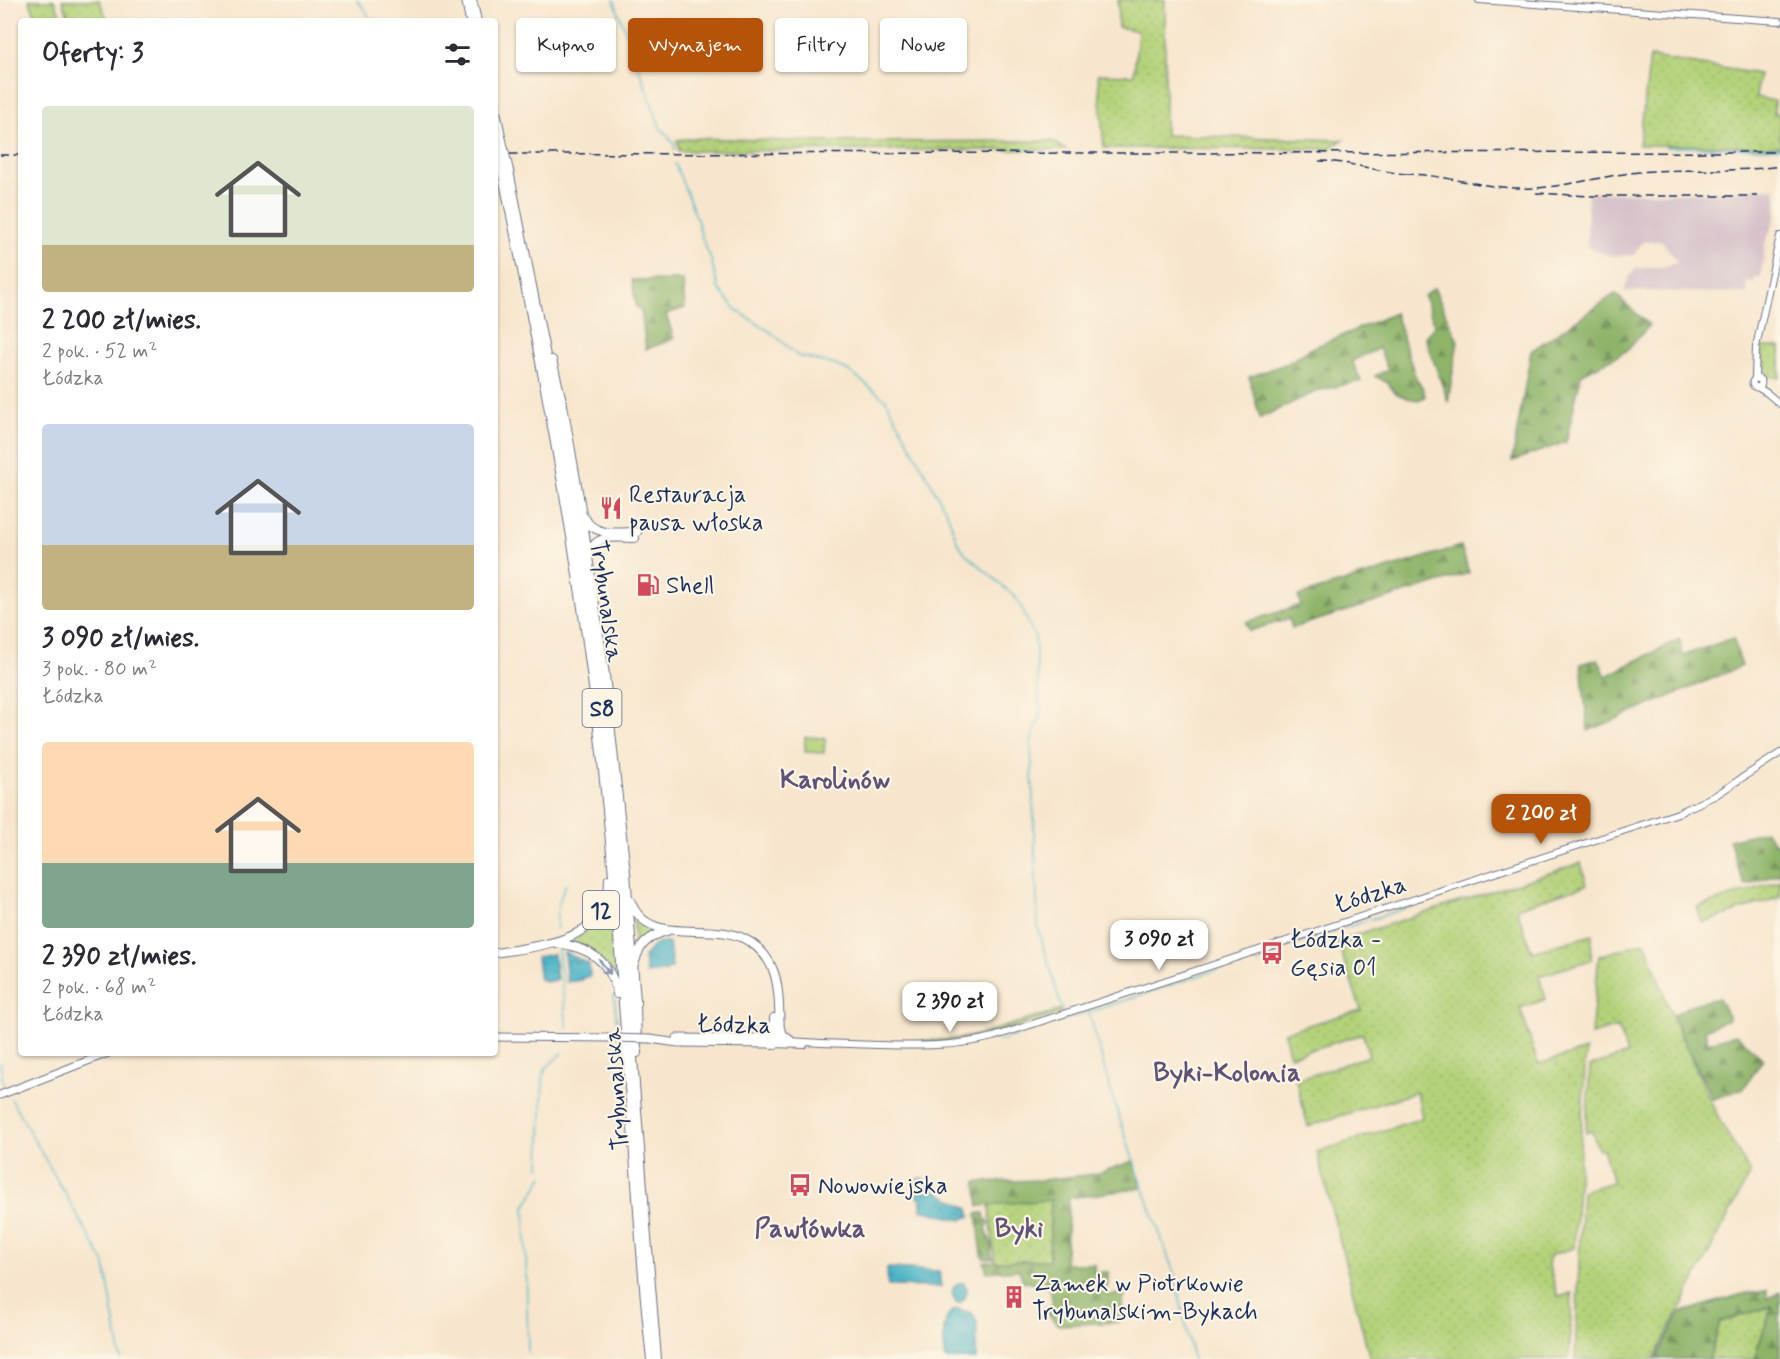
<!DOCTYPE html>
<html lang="pl">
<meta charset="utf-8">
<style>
body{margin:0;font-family:Mynerve,sans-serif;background:#f2f2f3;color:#2b2b33;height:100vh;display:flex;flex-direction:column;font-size:22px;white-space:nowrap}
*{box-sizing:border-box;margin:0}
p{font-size:20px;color:#7c7c81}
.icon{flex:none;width:33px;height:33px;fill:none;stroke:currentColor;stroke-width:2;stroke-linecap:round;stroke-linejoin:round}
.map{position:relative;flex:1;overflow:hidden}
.drawer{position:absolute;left:18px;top:18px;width:480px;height:1038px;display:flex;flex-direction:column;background:#fff;border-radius:6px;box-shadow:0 2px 4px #0004}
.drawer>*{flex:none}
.guide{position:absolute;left:516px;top:18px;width:570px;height:54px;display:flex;gap:12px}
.price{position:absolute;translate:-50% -51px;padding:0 14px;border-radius:12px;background:#fff;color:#222;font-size:20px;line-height:39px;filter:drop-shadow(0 2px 3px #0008)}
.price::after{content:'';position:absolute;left:50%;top:36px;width:18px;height:14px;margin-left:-9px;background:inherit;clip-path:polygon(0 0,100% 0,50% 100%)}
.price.active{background:#b45309;color:#fff}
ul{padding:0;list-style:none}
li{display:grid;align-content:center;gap:12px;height:318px;padding:0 24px}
li span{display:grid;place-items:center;height:186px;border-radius:6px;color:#555}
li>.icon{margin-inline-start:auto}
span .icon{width:108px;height:108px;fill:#fffc;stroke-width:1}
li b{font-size:26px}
h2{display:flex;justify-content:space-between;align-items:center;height:72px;padding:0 24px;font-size:26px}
.chip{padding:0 21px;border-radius:6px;background:#fff;box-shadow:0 2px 4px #0004;font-size:21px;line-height:54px}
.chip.active{background:#b45309;color:#fff}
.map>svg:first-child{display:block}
.industrial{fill:#d2bdc8}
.grass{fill:url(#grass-dots);stroke:#67806c;stroke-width:1.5}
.forest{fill:url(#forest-firs);stroke:#547264;stroke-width:1.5}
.park{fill:#b3d279;stroke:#67806c;stroke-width:1.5}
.water{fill:url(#water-ripples);stroke:#327192;stroke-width:1.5}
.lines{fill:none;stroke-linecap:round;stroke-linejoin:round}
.stream{stroke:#48b3c6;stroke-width:1.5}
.secondary-casing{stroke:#686f85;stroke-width:8}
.primary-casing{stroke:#686f85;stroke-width:9}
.highway-casing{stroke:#686f85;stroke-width:10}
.secondary{stroke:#fff;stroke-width:6}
.primary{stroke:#fff;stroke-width:7}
.highway{stroke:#fff;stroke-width:8}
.rail{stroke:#1b2f5e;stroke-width:1.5;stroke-dasharray:9 4.5;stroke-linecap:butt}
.primary-bridge-casing{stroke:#686f85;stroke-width:9;stroke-linecap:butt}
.highway-bridge-casing{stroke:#686f85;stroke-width:10;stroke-linecap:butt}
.primary-bridge{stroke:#fff;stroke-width:7}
.highway-bridge{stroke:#fff;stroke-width:8}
.oneway{stroke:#8d97ae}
.labels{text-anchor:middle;stroke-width:4.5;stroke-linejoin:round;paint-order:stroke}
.shield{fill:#fcf5e5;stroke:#5e6a86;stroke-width:1.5}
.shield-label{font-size:22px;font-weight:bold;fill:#1b2f5e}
.poi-label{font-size:24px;fill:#1b2f5e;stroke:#fcf5e5;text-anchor:start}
.street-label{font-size:24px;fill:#1b2f5e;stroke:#fcf5e5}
.neighbourhood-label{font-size:26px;font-weight:bold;fill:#5f5178;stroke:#fcf5e5}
</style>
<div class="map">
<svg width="1780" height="1359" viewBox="0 0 1780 1359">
<defs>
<pattern id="grass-dots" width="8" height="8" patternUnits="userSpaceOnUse" patternTransform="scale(1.5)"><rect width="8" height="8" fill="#b3d279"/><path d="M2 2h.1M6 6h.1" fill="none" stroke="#99b56b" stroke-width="1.8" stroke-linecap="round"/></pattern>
<pattern id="forest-firs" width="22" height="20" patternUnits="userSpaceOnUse" patternTransform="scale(1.5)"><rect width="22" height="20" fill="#8eb469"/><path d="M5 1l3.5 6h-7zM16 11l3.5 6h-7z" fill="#73935a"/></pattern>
<pattern id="water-ripples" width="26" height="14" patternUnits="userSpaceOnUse" patternTransform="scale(1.5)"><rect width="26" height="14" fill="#48b3c6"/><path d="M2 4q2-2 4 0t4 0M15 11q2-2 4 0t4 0" fill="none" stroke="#3b92a4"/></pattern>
</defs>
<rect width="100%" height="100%" fill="#fcf5e5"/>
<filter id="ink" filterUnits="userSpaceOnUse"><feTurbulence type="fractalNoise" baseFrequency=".0167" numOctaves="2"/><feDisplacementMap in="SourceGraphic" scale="12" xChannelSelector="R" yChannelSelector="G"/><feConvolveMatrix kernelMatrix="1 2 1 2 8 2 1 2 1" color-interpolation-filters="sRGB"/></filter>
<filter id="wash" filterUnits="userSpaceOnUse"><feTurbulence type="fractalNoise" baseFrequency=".008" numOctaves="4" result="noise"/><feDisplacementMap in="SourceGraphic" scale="24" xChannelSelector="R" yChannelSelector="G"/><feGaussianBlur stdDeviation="1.35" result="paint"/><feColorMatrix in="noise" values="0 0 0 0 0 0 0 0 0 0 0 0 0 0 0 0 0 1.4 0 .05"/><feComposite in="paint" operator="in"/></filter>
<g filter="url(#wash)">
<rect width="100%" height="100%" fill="#f7e6cd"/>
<path class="industrial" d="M1751,188h24v4h1v23l-11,29 -4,33h-6v5h-8v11l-123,-2 4,-12 8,-11h24l18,-6 -16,-21 -20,1 -8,13 -23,1 -24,-9 1,-54h123l39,-3z"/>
<path class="grass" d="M29,0h25l9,21 6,-3 -7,-18h37l9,21h-70z
M1118,0h47v135l178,5 -15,9 -224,-1 -6,-74 36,1 4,-44 -20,-4z
M1650,57l109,17 -3,23 18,4v12l6,1v32l-141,-1z
M696,138l134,4 222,-1 14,9 -387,1 -2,-11z
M1762,347h18v31c-19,-1 -19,-16 -18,-31z
M1581,863l6,22 -68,22 -2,3 15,42 60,-17 -1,25 -52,16 7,23 -26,9 18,56 48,-14 -12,198 -23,7 -3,7 10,35 14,-4 -3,66h-199l-53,-207 105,-34 -5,-26 -109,34 -12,-46 73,-24 -6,-22 -73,22 -6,-24 77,-22 -24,-69z
M1780,881v16l-78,26 -5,-16z
M610,896l6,79 -1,1c-19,-23 -20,-27 -49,-35 27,-11 30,-21 44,-45z
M633,912l26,18 -24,22z
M1645,942l29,79 46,100 30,52 -96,186h-79l7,-168 31,-9 -10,-33h-5l-6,-18 -6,1 4,-66 37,-12 -9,-27 -27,8 8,-79z
M1060,1010l1,3c-53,17 -107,36 -164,29l62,-3 22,-5z
M1051,1199l-2,61 -54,2 -6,-57z
M1773,1306l-19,53h-45l11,-37z"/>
<path class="forest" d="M632,280h51l2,28 -19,6 8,25 -28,10 -5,-39 -5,-3z
M1434,288l24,53 -10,60 -23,-64 10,-11 -11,-30z
M1615,294l34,31 -21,25 -47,25 -15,67 -54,19 19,-110z
M1395,313l21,66 7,9 2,9 -7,3 -11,-2 -12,-5 -7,-10 -13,-7 13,-6 -9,-22 -27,13 9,20 -44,10 -57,27 -11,-41 39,-14 22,-14z
M1461,546l8,27 -177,55 -3,-9 -40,12 -3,-9 55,-17 -3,-9z
M1733,638l9,28 -154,65 -7,-67 17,-5 8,17 74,-37 2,17z
M1765,831l9,12 6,2v29l-35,11 -3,-5 -13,-40z
M1719,998l10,21 -24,11 3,13 28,-9 27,25 -19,29 -31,11 -31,-62 -9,-22 20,-11z
M1134,1161l7,27 -72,10 -4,66h29v9l14,-1 -1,23 18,-1 -6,28 -61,3 -11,-12 -6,-2 12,-7 -3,-16 -27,-7 -4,-11 -32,2 -3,-10 65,-2 2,-60 -72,6 -3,-24 67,-2 52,-6z
M981,1213h3l1,7h3l1,3 -3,6 6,17 -1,9 2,4 -10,-1 -1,-3 -5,-41z
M1767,1290v9l13,-7v67h-26l18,-53 -52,16 -11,37h-53l24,-46 66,-20h13z"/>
<path class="park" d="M805,737l20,1 -1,15 -19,-1z"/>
<path class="water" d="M669,942l3,26 -5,1v2l-21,3 -2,-17 11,-13z
M564,952l25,12 1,12 -8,2v2l-15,2z
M554,954l3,26 -12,2 -1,-3 -4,1 -3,-23z
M922,1178l16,14 31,17 2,7 -10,4 -40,-10v-10l-6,-7 -1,-13z
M890,1268l49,3 2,16 -53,-1 -1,-17z
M958,1283h6c6,6 2,15 -4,20h-4l-4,-10 2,-6z
M957,1309l15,4 5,8 -1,38h-31c-1,-16 -6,-44 12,-50z"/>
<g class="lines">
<path class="stream" d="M357,0l11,14 2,7
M614,0l46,127 14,17 1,6
M1666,147l114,1
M675,164l21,52 6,22 9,21 7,29 18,22 36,23 26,23 34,8 17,7 37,29 62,115 9,26 8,12 49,43 6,8 15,34 5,77 -9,27 7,186 25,84
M1426,901l31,-11
M557,929c-2,-17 2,-29 9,-45
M1341,929l80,-26
M1299,943l36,-12
M558,948l9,80
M559,949h9
M587,956l6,4 10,12
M1247,960l5,-1 7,5
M1265,963c7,-1 13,-1 18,-7
M614,995l3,29
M1089,1012l154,-51
M1055,1023l34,-11 21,77 23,70 42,117 18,83
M999,1041l50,-16
M0,1063l3,21
M11,1099l94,165 16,95
M540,1167l3,-92 3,-7 16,-15
M528,1353l-3,-146 18,-31"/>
</g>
</g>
<g filter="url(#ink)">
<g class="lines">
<g class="secondary-casing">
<path id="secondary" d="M1479,0l301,21
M1755,378l1,-31 24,-111
M1752.5 383a4.5 4.5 0 1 1 9 0a4.5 4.5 0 1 1-9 0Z
M1757,387l10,6 13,11
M757,1039c40,3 80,5 121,6 39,1 77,2 115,-8l685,-224 38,-18 64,-42
M773,1044l31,1"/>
</g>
<g class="primary-casing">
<path id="primary" d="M495,1037l117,1
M677,1038l73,1
M650,1039l28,4 93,1
M0,1095l108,-42"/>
</g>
<g class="highway-casing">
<path id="highway" d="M466,0l4,21
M472,0l5,21
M495,106l6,30
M509,171l50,250 30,186 12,93 18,178 24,310 14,171
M502,172c40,193 77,385 99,581 15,134 23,268 33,402 5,68 9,136 17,204
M552,360l11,45 18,103 24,167 21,198 10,128 1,52
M585,518c9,19 34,14 52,14
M590,555c3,-22 28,-17 45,-17
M631,902c18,48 81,15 119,40 11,7 18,15 23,28 7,16 6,45 7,64l-3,6 -6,4
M556,943c32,4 55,17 61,51
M495,953c47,-8 114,-11 114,-74
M635,962c4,-18 15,-26 32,-31
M774,1018v18l2,8
M780,1029l4,7 6,4
M750,1039c11,-1 19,-4 24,-15"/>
</g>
<use href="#secondary" class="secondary"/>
<use href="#primary" class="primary"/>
<use href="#highway" class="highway"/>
<path class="rail" d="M495,154l1285,-2
M0,155h21
M1319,161c31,0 60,12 91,13
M1404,174c38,0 74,13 113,14 41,2 81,-12 122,-16 47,-4 94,1 141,-6
M1536,193l52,3h170"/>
<g class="primary-bridge-casing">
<path id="primary-bridge" d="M612,1038l38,1"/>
</g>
<g class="highway-bridge-casing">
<path id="highway-bridge" d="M501,136l8,35
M495,139l7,33"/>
</g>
<use href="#primary-bridge" class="primary-bridge"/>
<use href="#highway-bridge" class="highway-bridge"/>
</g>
<defs><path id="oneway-shaft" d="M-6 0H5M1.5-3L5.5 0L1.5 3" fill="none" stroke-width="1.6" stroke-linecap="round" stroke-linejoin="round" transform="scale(1.5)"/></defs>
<use class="oneway" href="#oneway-shaft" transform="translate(605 967) rotate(52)"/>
</g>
<defs>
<g id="restaurant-bare" transform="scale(1.8)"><path d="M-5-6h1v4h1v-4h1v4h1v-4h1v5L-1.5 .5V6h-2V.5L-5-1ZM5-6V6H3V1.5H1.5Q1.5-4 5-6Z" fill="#d1495b" stroke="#fcf5e5" stroke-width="2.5" paint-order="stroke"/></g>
<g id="fuel-bare" transform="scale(1.8)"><path d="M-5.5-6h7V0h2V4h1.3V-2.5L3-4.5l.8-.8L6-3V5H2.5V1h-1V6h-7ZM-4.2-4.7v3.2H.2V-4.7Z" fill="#d1495b" stroke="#fcf5e5" stroke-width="2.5" paint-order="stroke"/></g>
<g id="bus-bare" transform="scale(1.8)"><path d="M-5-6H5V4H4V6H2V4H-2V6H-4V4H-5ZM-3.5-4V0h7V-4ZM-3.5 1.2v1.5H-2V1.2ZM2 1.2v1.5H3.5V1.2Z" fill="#d1495b" stroke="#fcf5e5" stroke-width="2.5" paint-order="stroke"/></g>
<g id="building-bare" transform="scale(1.8)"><path d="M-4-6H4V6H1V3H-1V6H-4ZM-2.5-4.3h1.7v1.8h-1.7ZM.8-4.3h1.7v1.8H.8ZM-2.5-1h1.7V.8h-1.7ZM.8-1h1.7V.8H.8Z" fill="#d1495b" stroke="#fcf5e5" stroke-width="2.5" paint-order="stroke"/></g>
</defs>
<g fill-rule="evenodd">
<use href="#restaurant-bare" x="611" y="508"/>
<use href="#fuel-bare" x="648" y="585"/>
<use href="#bus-bare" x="1272" y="953"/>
<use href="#bus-bare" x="800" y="1185"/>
<use href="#building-bare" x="1014" y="1297"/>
</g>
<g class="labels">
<g class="shield">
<rect x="582.5" y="689" width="39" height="38" rx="4.5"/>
<rect x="583" y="891" width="36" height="38" rx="4.5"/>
</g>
<g class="shield-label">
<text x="602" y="716">S8</text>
<text x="601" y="918">12</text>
</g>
<g class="poi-label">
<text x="629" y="502">Restauracja<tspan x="629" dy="28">pausa włoska</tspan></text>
<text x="666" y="593">Shell</text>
<text x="1290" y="947">Łódzka -<tspan x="1290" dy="28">Gęsia 01</tspan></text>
<text x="818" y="1193">Nowowiejska</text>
<text x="1032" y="1291">Zamek w Piotrkowie<tspan x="1032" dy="28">Trybunalskim-Bykach</tspan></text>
</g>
<g class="street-label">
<text transform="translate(607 601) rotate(82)" y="8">Trybunalska</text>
<text transform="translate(1370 894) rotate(-18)" y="8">Łódzka</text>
<text transform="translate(734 1024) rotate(1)" y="8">Łódzka</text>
<text transform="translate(616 1089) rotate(-94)" y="8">Trybunalska</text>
</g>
<g class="neighbourhood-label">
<text x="835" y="788">Karolinów</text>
<text x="1227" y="1081">Byki-Kolonia</text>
<text x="810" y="1237">Pawłówka</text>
<text x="1019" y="1237">Byki</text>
</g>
</g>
</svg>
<b class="price active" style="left:1541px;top:845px">2 200 zł</b>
<b class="price" style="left:1159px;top:971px">3 090 zł</b>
<b class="price" style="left:950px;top:1033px">2 390 zł</b>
<div class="guide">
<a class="chip">Kupno</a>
<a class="chip active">Wynajem</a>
<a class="chip">Filtry</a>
<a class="chip">Nowe</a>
</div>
<section class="drawer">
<h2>Oferty: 3<svg class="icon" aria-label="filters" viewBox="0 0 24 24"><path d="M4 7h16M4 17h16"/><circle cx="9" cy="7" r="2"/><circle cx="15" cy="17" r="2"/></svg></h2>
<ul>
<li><span style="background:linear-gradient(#dfe7d0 75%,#c2b280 0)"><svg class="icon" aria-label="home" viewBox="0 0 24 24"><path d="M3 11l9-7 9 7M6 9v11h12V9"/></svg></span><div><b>2 200 zł/mies.</b><p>2 pok. · 52 m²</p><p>Łódzka</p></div></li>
<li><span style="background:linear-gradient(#c9d6e8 65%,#c2b280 0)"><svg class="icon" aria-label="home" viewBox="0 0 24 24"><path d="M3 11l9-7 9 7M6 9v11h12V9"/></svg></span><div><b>3 090 zł/mies.</b><p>3 pok. · 80 m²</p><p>Łódzka</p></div></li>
<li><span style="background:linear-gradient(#ffd9b3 65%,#7fa58c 0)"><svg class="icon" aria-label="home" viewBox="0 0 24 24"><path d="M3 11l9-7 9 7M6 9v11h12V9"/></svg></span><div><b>2 390 zł/mies.</b><p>2 pok. · 68 m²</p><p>Łódzka</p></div></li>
</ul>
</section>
</div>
